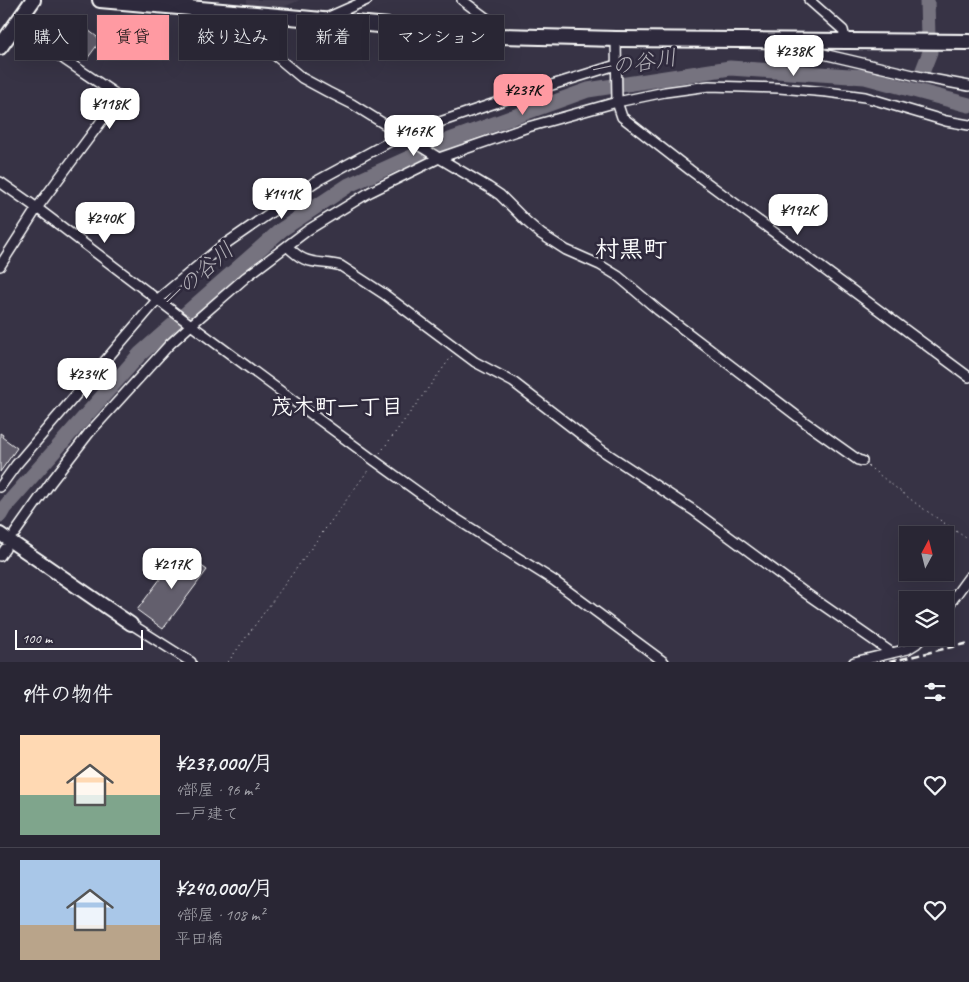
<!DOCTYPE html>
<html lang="ja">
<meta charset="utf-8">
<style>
body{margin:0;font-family:Caveat,"Klee One",sans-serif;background:#353240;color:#f1f3f6;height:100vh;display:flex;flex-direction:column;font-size:19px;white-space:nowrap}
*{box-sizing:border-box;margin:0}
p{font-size:16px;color:#a5a5ac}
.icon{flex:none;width:28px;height:28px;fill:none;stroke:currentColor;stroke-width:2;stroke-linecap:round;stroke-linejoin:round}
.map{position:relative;height:662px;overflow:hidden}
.sheet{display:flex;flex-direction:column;background:#292634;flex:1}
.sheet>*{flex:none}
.hud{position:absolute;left:15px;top:15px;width:500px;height:45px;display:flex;gap:10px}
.needle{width:32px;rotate:7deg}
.tools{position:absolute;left:899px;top:526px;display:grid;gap:10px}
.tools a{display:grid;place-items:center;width:55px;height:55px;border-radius:0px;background:#292634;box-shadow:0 5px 20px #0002,0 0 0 1px #45434f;font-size:25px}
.scale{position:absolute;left:15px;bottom:12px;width:128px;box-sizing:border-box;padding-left:5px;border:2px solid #fff;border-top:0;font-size:14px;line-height:18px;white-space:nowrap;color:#fff;-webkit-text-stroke:4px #2f2a3d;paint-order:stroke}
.price{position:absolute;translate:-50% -42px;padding:0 11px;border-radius:10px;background:#fff;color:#222;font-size:16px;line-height:32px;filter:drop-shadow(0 1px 2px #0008)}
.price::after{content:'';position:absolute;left:50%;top:30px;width:15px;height:11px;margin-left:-8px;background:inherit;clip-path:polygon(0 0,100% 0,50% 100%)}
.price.on{background:#ff9aa2;color:#111}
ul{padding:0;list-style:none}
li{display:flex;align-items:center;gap:15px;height:125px;padding:0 20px}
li+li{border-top:1px solid #45434f}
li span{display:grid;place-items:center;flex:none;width:140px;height:100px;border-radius:0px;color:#555}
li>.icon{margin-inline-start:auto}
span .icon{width:60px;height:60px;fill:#fffc;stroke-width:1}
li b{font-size:21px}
h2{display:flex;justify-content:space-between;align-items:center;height:60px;padding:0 20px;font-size:21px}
.chip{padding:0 18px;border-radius:0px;background:#292634;box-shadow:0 5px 20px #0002,0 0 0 1px #45434f;font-size:18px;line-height:45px}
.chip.on{background:#ff9aa2;color:#111}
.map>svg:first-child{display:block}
.built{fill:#444051}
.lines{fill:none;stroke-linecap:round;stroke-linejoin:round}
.river{stroke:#76737f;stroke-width:15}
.building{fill:#635f6d;stroke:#fff}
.street-casing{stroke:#fff;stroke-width:12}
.secondary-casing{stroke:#fff;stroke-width:16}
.primary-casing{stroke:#fff;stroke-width:18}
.path{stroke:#fff;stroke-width:1;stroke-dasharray:1 4;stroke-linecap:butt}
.street{stroke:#2f2a3d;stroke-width:9}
.secondary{stroke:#2f2a3d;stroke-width:12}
.primary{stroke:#2f2a3d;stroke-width:14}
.rail{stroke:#fff;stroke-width:2.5;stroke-dasharray:8 4;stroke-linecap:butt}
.labels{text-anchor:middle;stroke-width:5;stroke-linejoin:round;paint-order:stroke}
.water-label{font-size:22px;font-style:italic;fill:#b4b2b9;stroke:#2f2a3d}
.neighbourhood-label{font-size:22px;font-weight:bold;fill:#fff;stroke:#2f2a3d}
.quarter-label{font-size:24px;font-weight:bold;fill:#fff;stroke:#2f2a3d}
</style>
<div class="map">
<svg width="969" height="662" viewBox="0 0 969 662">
<rect width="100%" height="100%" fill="#373345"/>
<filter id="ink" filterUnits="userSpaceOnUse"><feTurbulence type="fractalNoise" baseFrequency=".02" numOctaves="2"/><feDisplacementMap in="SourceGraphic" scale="10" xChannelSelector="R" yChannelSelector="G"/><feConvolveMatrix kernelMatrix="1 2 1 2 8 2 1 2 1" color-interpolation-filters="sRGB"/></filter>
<g filter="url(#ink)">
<path class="built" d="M247,0h53l-21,9 -32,-3z"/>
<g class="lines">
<path class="river" d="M927,0l1,37
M921,75l9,-23
M0,515l4,-7 136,-154 141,-124 68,-45 95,-43 144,-52 142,-22 135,9 104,28"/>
</g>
<path class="building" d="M88,30l13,10 -14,19 -13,-10z
M53,32l19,2 -1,14 -19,-1z
M0,433l3,2 -1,2 15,11 -17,24z
M181,551l26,19 -44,59 -26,-19z"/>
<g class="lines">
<g class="street-casing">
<path id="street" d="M462,0l31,23 7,13
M809,0l34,30 3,12
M222,11l80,67 26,14 24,12 87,54 49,29 12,8 26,26 15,13 25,16 34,15 18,11 40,34 148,113 52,37 4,1
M324,19l43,-19
M616,39l1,63 5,15 68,53 279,207
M799,41l7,9 120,28 43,8
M0,182l37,26 154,117 184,136 75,54 103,65 111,82
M287,246c5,5 10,10 17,13 11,5 25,3 37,7l43,28 91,68 38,20 87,67 93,61 111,82 88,61
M0,266l37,-58 80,-108v-5l-52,-35 -48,-36
M0,487l16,-22 142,-166 60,-50 97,-67 87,-47 105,-36 109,-34
M15,533l36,-51 38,-49 81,-89 21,-19 55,-48 62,-47 62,-38 69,-34 89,-31 89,-25 48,-10 44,-6 70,2 48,4 38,5 81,24 23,4
M0,556l5,-7
M945,610l24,-33
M131,624l60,38
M854,662l54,-13 8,-5 6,-6"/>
</g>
<g class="secondary-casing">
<path id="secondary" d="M0,534l131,90"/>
</g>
<g class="primary-casing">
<path id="primary" d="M100,0l400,36 116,3 353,3
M0,47l33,-47"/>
</g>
<path class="path" d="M380,453l72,-97
M868,466l50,39 51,35
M228,662l141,-193"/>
<use href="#street" class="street"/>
<use href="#secondary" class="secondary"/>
<use href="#primary" class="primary"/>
<path class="rail" d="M889,662l80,-19"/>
</g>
</g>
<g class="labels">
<g class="water-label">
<text transform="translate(633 63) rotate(-9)" y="8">一の谷川</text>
<text transform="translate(197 275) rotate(-41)" y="8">一の谷川</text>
</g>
<g class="neighbourhood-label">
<text x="337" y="414">茂木町一丁目</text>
</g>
<g class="quarter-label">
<text x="631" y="257">村黒町</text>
</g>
</g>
</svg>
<div class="tools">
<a><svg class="needle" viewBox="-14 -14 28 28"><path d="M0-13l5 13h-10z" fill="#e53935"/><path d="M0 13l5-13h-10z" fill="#a5a5ac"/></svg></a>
<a><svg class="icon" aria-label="layers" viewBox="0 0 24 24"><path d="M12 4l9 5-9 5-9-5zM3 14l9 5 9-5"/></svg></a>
</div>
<div class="scale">100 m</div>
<b class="price" style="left:794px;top:77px">¥238K</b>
<b class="price on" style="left:523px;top:116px">¥237K</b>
<b class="price" style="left:110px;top:130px">¥118K</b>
<b class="price" style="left:414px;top:157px">¥167K</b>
<b class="price" style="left:282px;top:220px">¥141K</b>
<b class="price" style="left:798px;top:236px">¥192K</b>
<b class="price" style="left:105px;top:244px">¥240K</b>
<b class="price" style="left:87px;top:400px">¥234K</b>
<b class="price" style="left:172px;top:590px">¥217K</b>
<div class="hud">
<a class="chip">購入</a>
<a class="chip on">賃貸</a>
<a class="chip">絞り込み</a>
<a class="chip">新着</a>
<a class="chip">マンション</a>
</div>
</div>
<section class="sheet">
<h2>9件の物件<svg class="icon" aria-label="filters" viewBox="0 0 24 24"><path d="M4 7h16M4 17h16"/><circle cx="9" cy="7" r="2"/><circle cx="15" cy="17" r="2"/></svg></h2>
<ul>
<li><span style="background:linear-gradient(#ffd9b3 60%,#7fa58c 0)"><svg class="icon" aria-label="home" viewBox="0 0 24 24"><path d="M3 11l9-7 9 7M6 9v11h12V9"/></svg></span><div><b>¥237,000/月</b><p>4部屋 · 96 m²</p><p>一戸建て</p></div><svg class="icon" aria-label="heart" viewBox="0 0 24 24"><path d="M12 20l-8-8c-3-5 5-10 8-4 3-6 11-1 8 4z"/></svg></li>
<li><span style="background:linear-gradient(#a9c7e8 65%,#b9a48a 0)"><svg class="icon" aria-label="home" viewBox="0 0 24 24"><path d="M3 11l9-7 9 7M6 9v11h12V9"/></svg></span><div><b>¥240,000/月</b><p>4部屋 · 108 m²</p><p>平田橋</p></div><svg class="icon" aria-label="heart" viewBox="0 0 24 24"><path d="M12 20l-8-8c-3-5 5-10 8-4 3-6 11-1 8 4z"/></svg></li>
</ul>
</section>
